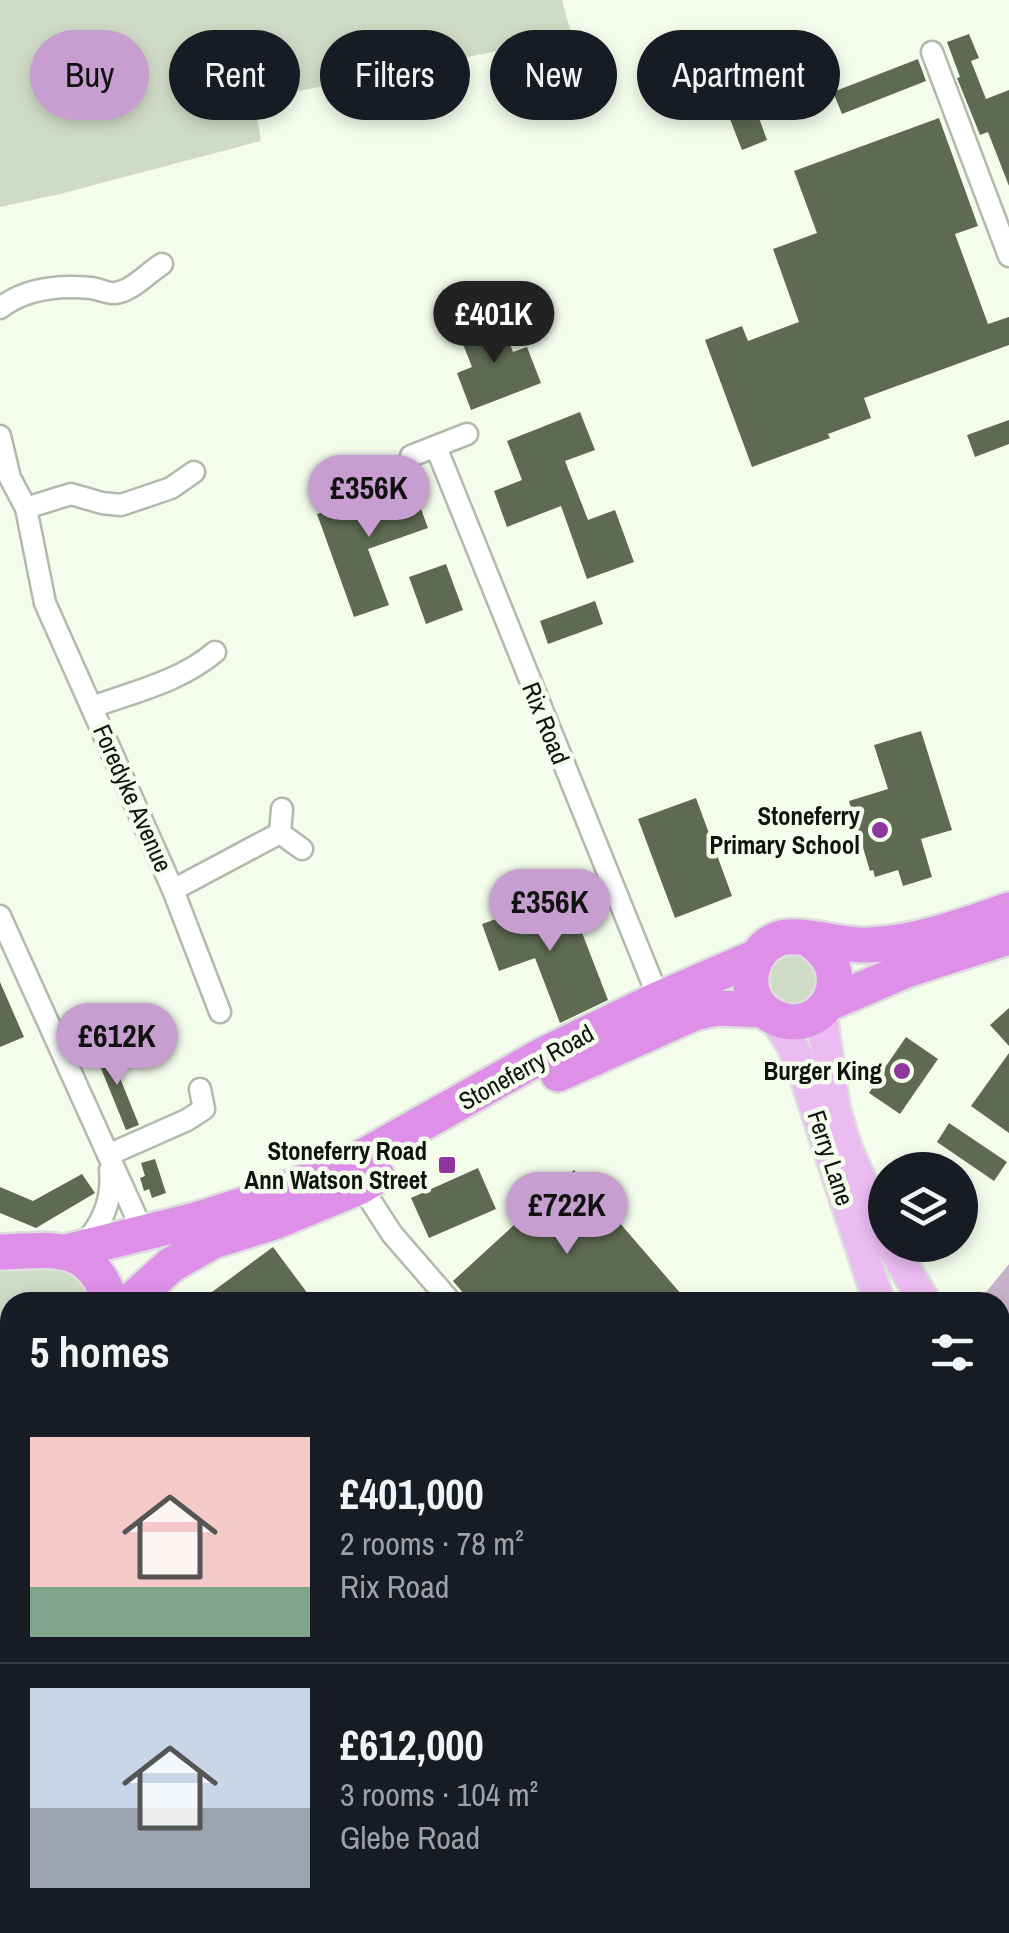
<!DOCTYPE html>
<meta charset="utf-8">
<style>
body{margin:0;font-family:"Archivo Narrow",sans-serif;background:#20242c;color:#f1f3f6;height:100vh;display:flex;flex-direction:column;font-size:38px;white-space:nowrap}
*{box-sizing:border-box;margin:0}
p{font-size:32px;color:#9ea1a6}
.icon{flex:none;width:55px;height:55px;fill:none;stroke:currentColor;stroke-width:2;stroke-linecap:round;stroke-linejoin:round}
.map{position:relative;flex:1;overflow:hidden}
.sheet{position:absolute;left:0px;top:1292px;width:1010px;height:642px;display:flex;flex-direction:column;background:#171b24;border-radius:30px 30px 0 0;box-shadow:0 5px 15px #0003}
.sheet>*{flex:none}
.banner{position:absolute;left:30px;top:30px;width:950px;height:90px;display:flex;gap:20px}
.buttons{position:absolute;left:868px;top:1152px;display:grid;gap:20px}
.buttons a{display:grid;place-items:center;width:110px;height:110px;border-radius:50%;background:#171b24;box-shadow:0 5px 15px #0003;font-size:50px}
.price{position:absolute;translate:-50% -85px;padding:0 22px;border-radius:35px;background:#c69ecf;color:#111;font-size:32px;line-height:65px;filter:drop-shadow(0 2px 5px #0008)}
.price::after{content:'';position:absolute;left:50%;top:60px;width:30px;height:22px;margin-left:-15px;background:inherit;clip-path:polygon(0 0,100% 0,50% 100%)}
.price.on{background:#222;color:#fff}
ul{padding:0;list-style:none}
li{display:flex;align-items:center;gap:30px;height:250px;padding:0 30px}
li+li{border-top:2px solid #363941}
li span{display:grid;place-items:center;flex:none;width:280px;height:200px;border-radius:0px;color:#555}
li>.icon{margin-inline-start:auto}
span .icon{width:120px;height:120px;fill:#fffc;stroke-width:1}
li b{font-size:42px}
h2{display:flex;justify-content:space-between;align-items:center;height:120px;padding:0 30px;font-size:42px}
.tag{padding:0 35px;border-radius:45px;background:#171b24;box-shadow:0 5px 15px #0003;font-size:35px;line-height:90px}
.tag.on{background:#c69ecf;color:#111}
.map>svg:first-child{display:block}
.green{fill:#d0dbc7}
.water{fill:#c8b2ca}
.building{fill:#5e6b52}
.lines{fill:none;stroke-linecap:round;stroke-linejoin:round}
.street-casing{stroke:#b2bbab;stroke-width:25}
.secondary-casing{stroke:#b2bbab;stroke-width:32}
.primary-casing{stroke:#dededd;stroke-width:35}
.highway-casing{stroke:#dededd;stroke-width:40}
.street{stroke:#fff;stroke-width:20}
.secondary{stroke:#f5def8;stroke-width:28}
.primary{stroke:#ebbcf2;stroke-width:30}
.highway{stroke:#de90e9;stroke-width:35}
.poi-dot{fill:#91359f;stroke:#f4fdec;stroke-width:4}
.labels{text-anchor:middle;stroke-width:9;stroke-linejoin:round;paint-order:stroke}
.street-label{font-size:25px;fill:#10130d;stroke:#f4fdec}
.poi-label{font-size:25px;font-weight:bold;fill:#10130d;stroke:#f4fdec;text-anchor:end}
</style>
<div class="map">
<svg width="1009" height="1933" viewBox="0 0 1009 1933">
<rect width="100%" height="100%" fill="#f4fdec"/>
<path class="green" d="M0,0h562l10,36 -313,63 -4,5 6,37 -201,53 -60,13z
M781,948l36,9 1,43 -41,8 -16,-40z
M16,1264l41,5 24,11 17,22h-88v93h-10v-128z"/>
<path class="water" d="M1009,1264v99l-9,11v-72h-22z
M225,1925h61l-5,8h-60z"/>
<path class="building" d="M969,34l10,24 -8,3 15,38 23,-9v96l-21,-54 -8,3 -23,-57 3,-1 -13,-35z
M918,59l8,22 -84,33 -9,-22z
M752,99l15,41 -25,10 -16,-41z
M939,118l39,108 -23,8 33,90 21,-7v28l-145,53 7,20 -43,16 2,4 -78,29 -47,-127 37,-14 6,15 51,-19 -26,-73 44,-16 -23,-62z
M500,318l13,34 14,-5 14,36 -70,27 -14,-37 15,-6 -13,-33z
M580,412l15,38 -30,11 23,59 27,-10 19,52 -47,17 -26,-73 -54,21 -13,-36 28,-11 -15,-39z
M1009,420v24l-34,13 -8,-22z
M411,482l17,46 -60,21 21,56 -35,12 -37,-103z
M446,564l17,46 -37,14 -17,-47z
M595,601l8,23 -55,20 -8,-23z
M921,731l31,99 -31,9 11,38 -29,9 -5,-16 -23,7 -2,-7 -3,1 -21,-70 39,-12 -14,-44z
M696,798l36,98 -57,22 -37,-99z
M567,894l41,106 -48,23 -25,-65 -36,13 -17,-47z
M0,982l24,55 -24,10z
M1009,1008v38l-19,-21z
M906,1037l32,22 -38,55 -31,-21 8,-12 -6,-4 10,-15 5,4z
M107,1046l32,79 -13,5 -32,-79z
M1009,1053v80l-38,-27z
M949,1123l58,39 -13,19 -57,-39z
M155,1159l11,34 -14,5 -3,-9 -5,2 -4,-13 5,-2 -4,-13z
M478,1168l18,41 -67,29 -18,-40z
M574,1170l114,132h-217l-18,-21z
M82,1174l13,19 -59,35 -36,-15v-26l33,14z
M273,1247l41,55h-94l-8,-10z"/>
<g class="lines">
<g class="street-casing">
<path id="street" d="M932,52l77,204
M0,308c26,-20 60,-23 91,-20 8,1 17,6 24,5 17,-2 33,-20 47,-29
M0,436l10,42 16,30 19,95 128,287 47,122
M436,447l223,552
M411,456l56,-22
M26,508l45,-14 31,9 19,2 50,-17 23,-16
M92,707c42,-15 89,-26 123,-55
M282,809l-2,24 22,16
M173,890l107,-57
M0,916l144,318
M108,1155l79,-35 17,-11 -4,-20
M361,1186l31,48 59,68
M82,1247c20,-23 31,-46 28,-77
M1000,1659l9,-4
M690,1925l13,8"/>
</g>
<g class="secondary-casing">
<path id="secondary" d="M0,1609l10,-12"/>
</g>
<g class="primary-casing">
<path id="primary" d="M821,1011l14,99 11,37 39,88
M775,1018l17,27 14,34 73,223
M891,1245l34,57
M1000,1403l9,11
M1000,1534l9,12"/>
</g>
<g class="highway-casing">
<path id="highway" d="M808,939c55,32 15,102 -34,78 -34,-16 -29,-65 4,-78 20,-8 65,8 91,6 47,-2 95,-19 140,-35
M827,1004l82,-35 100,-32
M558,1074l136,-61 23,-5 46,2
M70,1251l126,-31 63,-20 93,-37 193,-109 114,-55 97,-42
M0,1252c55,-2 90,-11 111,50
M130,1302l41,-37 42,-24 61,-19 87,-36 16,-10
M0,1411l10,1"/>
</g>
<use href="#street" class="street"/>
<use href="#secondary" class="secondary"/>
<use href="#primary" class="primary"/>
<use href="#highway" class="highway"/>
</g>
<g class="poi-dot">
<circle cx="880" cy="830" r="10"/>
<circle cx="902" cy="1071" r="10"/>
<rect x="437" y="1155" width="20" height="20" rx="5"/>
</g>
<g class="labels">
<g class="street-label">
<text transform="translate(546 723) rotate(68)" y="9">Rix Road</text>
<text transform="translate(133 798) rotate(66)" y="9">Foredyke Avenue</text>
<text transform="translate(526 1067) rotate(-29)" y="9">Stoneferry Road</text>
<text transform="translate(831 1158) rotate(72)" y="9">Ferry Lane</text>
</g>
<g class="poi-label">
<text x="860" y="825">Stoneferry<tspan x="860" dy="29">Primary School</tspan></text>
<text x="882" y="1080">Burger King</text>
<text x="427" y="1160">Stoneferry Road<tspan x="427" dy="29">Ann Watson Street</tspan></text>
</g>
</g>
</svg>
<div class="buttons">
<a><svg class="icon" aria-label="layers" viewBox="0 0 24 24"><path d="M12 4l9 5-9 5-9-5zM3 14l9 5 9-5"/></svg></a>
</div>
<b class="price on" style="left:494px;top:366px">£401K</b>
<b class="price" style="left:369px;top:540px">£356K</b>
<b class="price" style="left:550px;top:954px">£356K</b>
<b class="price" style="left:117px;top:1088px">£612K</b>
<b class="price" style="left:567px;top:1257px">£722K</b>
<div class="banner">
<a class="tag on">Buy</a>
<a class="tag">Rent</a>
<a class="tag">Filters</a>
<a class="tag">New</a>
<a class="tag">Apartment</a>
</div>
<section class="sheet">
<h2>5 homes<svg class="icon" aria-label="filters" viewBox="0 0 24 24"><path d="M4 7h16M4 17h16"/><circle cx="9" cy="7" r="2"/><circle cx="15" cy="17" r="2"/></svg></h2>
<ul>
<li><span style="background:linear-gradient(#f6c9c9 75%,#7fa58c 0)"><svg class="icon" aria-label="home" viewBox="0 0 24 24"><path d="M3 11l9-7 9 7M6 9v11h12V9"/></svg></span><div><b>£401,000</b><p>2 rooms · 78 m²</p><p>Rix Road</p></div></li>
<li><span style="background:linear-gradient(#c9d6e8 60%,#9aa5b1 0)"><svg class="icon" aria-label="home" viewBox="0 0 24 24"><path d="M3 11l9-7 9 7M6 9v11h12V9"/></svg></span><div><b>£612,000</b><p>3 rooms · 104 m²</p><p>Glebe Road</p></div></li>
</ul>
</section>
</div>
